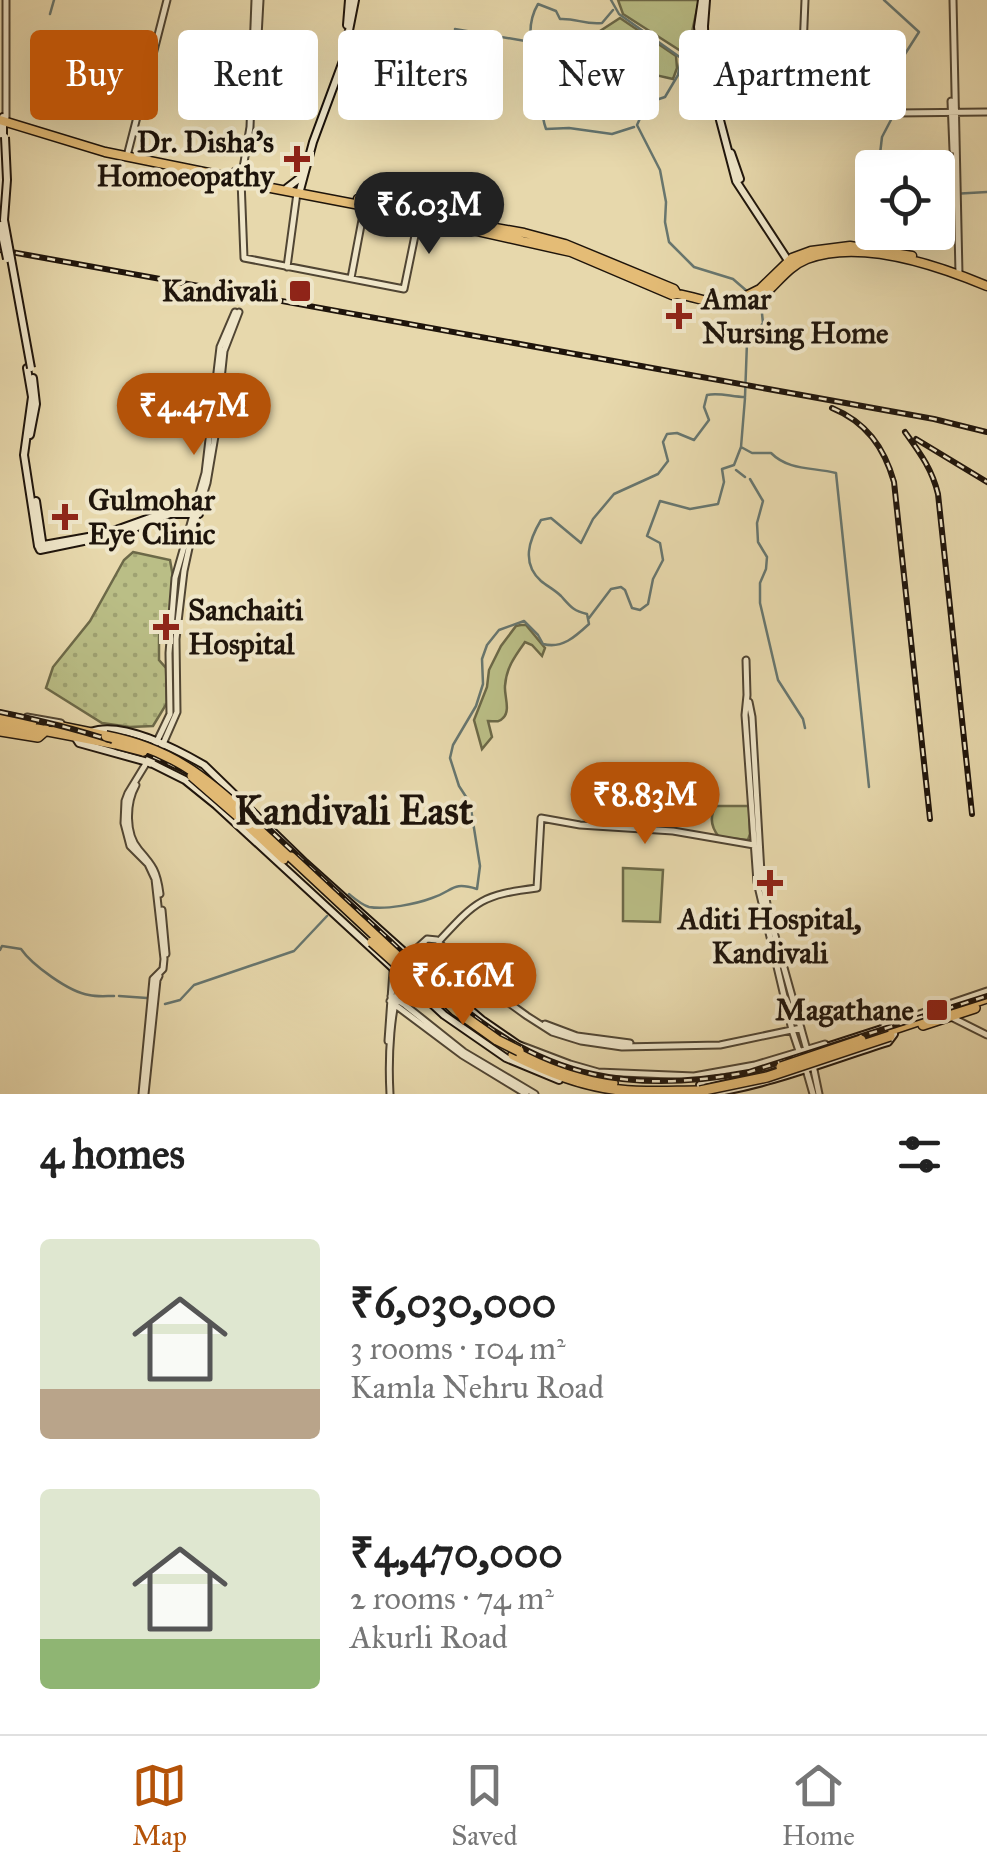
<!DOCTYPE html>
<meta charset="utf-8">
<style>
body{margin:0;font-family:"IM FELL Great Primer",serif;background:#f6f6f6;color:#222;height:100vh;display:flex;flex-direction:column;font-size:38px;white-space:nowrap}
*{box-sizing:border-box;margin:0}
p{font-size:32px;color:#767676}
.icon{flex:none;width:55px;height:55px;fill:none;stroke:currentColor;stroke-width:2;stroke-linecap:round;stroke-linejoin:round}
.map{position:relative;height:1094px;overflow:hidden}
.panel{display:flex;flex-direction:column;background:#fff;flex:1}
.panel>*{flex:none}
.banner{position:absolute;left:30px;top:30px;width:928px;height:90px;display:flex;gap:20px}
.fabs{position:absolute;left:855px;top:150px;display:grid;gap:20px}
.fabs a{display:grid;place-items:center;width:100px;height:100px;border-radius:10px;background:#fff;box-shadow:0 10px 40px #0002;font-size:50px}
.price{position:absolute;translate:-50% -85px;padding:0 22px;border-radius:35px;background:#b45309;color:#fff;font-size:32px;line-height:65px;filter:drop-shadow(0 2px 5px #0008)}
.price::after{content:'';position:absolute;left:50%;top:60px;width:30px;height:22px;margin-left:-15px;background:inherit;clip-path:polygon(0 0,100% 0,50% 100%)}
.price.on{background:#222;color:#fff}
ul{padding:0;list-style:none}
li{display:flex;align-items:center;gap:30px;height:250px;padding:0 40px}
li span{display:grid;place-items:center;flex:none;width:280px;height:200px;border-radius:10px;color:#555}
li>.icon{margin-inline-start:auto}
span .icon{width:120px;height:120px;fill:#fffc;stroke-width:1}
li b{font-size:42px}
h2{display:flex;justify-content:space-between;align-items:center;height:120px;padding:0 40px;font-size:42px}
.tag{padding:0 35px;border-radius:10px;background:#fff;box-shadow:0 10px 40px #0002;font-size:35px;line-height:90px}
.tag.on{background:#b45309;color:#fff}
.tab-bar{display:flex;justify-content:space-around;align-items:center;height:140px;border-top:2px solid #e0e0e0;background:#fff;font-size:28px;color:#767676}
.tab-bar a{display:grid;justify-items:center;gap:5px}
.tab-bar .on{color:#b45309}
.map>svg:first-child{display:block}
.grass{fill:url(#grass-dots);stroke:#6c6948;stroke-width:2.5}
.green{fill:#babe86;stroke:#6c6948;stroke-width:2.5}
.lines{fill:none;stroke-linecap:round;stroke-linejoin:round}
.stream{stroke:#67766f;stroke-width:2.5}
.tertiary-casing{stroke:#504533;stroke-width:9}
.secondary-casing{stroke:#1e140b;stroke-width:10}
.primary-casing{stroke:#1e140b;stroke-width:11}
.trunk-casing{stroke:#1e140b;stroke-width:12}
.tertiary{stroke:#efe6c9;stroke-width:5}
.secondary{stroke:#efe6c9;stroke-width:6}
.primary{stroke:#e4bc76;stroke-width:8}
.trunk{stroke:#e4bc76;stroke-width:9}
.rail-casing{stroke:#1e140b;stroke-width:6}
.rail{stroke:#efe6c9;stroke-width:2.5;stroke-dasharray:8;stroke-linecap:butt}
.secondary-bridge-casing{stroke:#1e140b;stroke-width:10;stroke-linecap:butt}
.trunk-bridge-casing{stroke:#1e140b;stroke-width:12;stroke-linecap:butt}
.secondary-bridge{stroke:#efe6c9;stroke-width:6}
.trunk-bridge{stroke:#e4bc76;stroke-width:9}
.poi-dot{fill:#8f2418;stroke:#efe6c9;stroke-width:4}
.labels{text-anchor:middle;stroke-width:8;stroke-linejoin:round;paint-order:stroke}
.poi-label{font-size:30px;font-weight:bold;fill:#1e140b;stroke:#efe6c9;text-anchor:end}
.district-label{font-size:40px;font-weight:bold;fill:#1e140b;stroke:#efe6c9}
</style>
<div class="map">
<svg width="987" height="1094" viewBox="0 0 987 1094">
<defs>
<pattern id="grass-dots" width="8" height="8" patternUnits="userSpaceOnUse" patternTransform="scale(2.5)"><rect width="8" height="8" fill="#babe86"/><path d="M2 2h.1M6 6h.1" fill="none" stroke="#9fa272" stroke-width="1.8" stroke-linecap="round"/></pattern>
</defs>
<rect width="100%" height="100%" fill="#e7d8ac"/>
<filter id="stains"><feTurbulence type="fractalNoise" baseFrequency=".002" numOctaves="4"/><feColorMatrix values="0 0 0 0 .2 0 0 0 0 .09 0 0 0 0 .02 0 0 0 .5 -.17"/></filter>
<radialGradient id="worn" r=".72"><stop offset=".6" stop-color="#630" stop-opacity="0"/><stop offset="1" stop-color="#630" stop-opacity=".3"/></radialGradient>
<path class="grass" d="M133,552l37,8 3,17 -3,41 -11,9v33l7,8 1,35 -14,23 -23,1 -28,-4 -56,-35 7,-21 37,-46 34,-61z"/>
<path class="green" d="M618,0h81l-12,55 -64,-41z
M620,18l56,38 1,12 -4,11c-28,-7 -54,-10 -81,-18l8,-30z
M521,625h5l19,23 -3,8 -10,-11 -7,-3c-10,14 -19,26 -20,44 -1,9 6,25 -2,32 -4,5 -9,3 -15,3l4,16 -10,12 -8,-29 13,-33 2,-17 12,-24 15,-20z
M716,806h33l1,28 -2,6 -29,-3c-8,-10 -10,-20 -3,-31z
M623,868l40,2 -3,52 -37,-1z"/>
<g class="lines">
<path class="stream" d="M611,0l8,14 62,44 -3,17 -13,22 -18,6 -10,22 23,45 6,32 -1,20 4,20 25,25 39,12 15,13
M884,0l35,32 -14,22 -9,23
M613,10l-11,13c-17,2 -26,-5 -42,-4l-4,-8 -18,-7c-15,25 -4,51 1,77 3,17 1,32 7,48l23,-1 43,6 22,-7
M50,14l4,-14
M455,29l76,13
M892,80l-4,3 8,11 -1,16
M885,168l1,-5 -6,-9 2,-17 11,-21
M938,198l14,-4 35,-2
M741,447l11,6h19c18,18 42,14 65,20l33,314
M736,470l9,7
M750,479l13,22 -6,22 1,19 9,15 -1,12 -6,14v20l18,77 25,39 2,9
M589,618l22,-29 10,-2 4,3 7,18 8,2 8,-6 5,-25 10,-19 -3,-17 -13,-7 13,-35 30,8 28,-5 6,-22 -2,-13 12,-4 7,-18 4,-49
M349,894c6,5 13,11 20,13 17,3 47,-3 63,-9 22,-7 19,-17 45,-9l3,-23 -10,-63 -11,-17 -9,-28 3,-13 23,-39 7,-22 -1,-25 5,-14 12,-15 25,-9 14,14 5,9c19,5 32,-7 46,-20l-2,-10c-14,-3 -17,-8 -26,-18 -6,-6 -14,-10 -20,-15 -20,-18 -12,-41 0,-61l10,-2 30,25 12,-24 21,-25 44,-20 10,-13 -5,-19 4,-8 10,-1 17,7 15,-20 -5,-13 3,-12c12,-3 25,2 38,2l2,-55 8,-7 8,-12 -2,-19 -3,-3
M0,950l2,-4 19,3c11,16 48,43 68,46 8,2 17,1 25,1
M119,996l28,2
M165,1004l15,-4 14,-15 100,-34 33,-35"/>
<g class="tertiary-casing">
<path id="tertiary" d="M255,0l-5,127 -9,53 3,78 160,31 15,-73
M805,0l-4,97 5,17 181,-2
M953,0l6,274
M951,101l2,49
M254,109l6,-109
M6,117v-117
M127,156l40,-156
M287,267l10,-74
M351,278l14,-74
M746,660l1,35 -2,20 12,167 35,148 7,21
M749,702l3,15 9,156 8,41 38,136
M27,717l34,6
M150,764l13,-20 14,-32 -1,-73 8,-68 10,-46 13,-42 8,-47 9,-85 15,-39
M136,785c-10,18 -11,49 3,65 14,16 18,21 21,44
M162,910l4,44
M440,940c37,-40 42,-45 97,-52l4,-70 39,7 93,6 81,14
M439,943l45,42 43,31 25,16 29,9 41,6 98,-2 81,-17
M412,960l4,-11 11,-10 10,1
M391,996l14,9 59,47 71,42
M390,1001l72,54 64,39
M951,1017l36,18
M545,1024l32,12 53,7
M884,1026l103,-35
M388,1041l5,-70 3,-3
M520,1045l50,19 28,8 96,4 61,-11 70,-21
M813,1065l6,29
M805,1066l8,28
M142,1094l11,-115 10,-10 1,-10 -9,-80 -7,-15 -18,-18 -6,-23 1,-22 3,-8 19,-31 23,-48 -1,-61 6,-75 30,-105 15,-126 15,-35
M145,1094l12,-114 2,-4
M390,1094c-2,-36 0,-87 13,-120"/>
</g>
<g class="secondary-casing">
<path id="secondary" d="M702,0l-4,27 2,17 36,137 53,81
M347,25l2,-25
M705,57l-1,-31 2,-26
M731,153l9,26
M287,188l13,-10
M299,194l14,-52 30,-81 12,-61
M0,213l3,-24v-72
M27,368l5,29 -8,58 14,91 2,4 82,-17 48,-19h29l-12,-3h-18l-64,23 -67,12
M30,435l6,-31 -3,-26
M36,501l7,47
M91,732c30,-12 87,18 113,33l101,98 136,122 41,35 45,31
M75,737l4,6 72,20 34,17 31,25 228,210 62,43 53,22
M700,1085l3,-4 65,-15 120,-39
M706,1094c63,-9 121,-33 182,-52l6,-8"/>
</g>
<g class="primary-casing">
<path id="primary" d="M0,120l105,32 133,27 33,9 94,18 206,46 101,43 5,-1c19,3 42,12 61,12 11,0 26,-11 33,-18 12,-12 21,-23 36,-29 53,-20 130,6 180,27
M232,174l12,-6
M358,199l87,20 79,14 41,11 109,45 3,5
M730,304l30,-15 32,-31 19,-7 39,-5 62,10"/>
</g>
<g class="trunk-casing">
<path id="trunk" d="M0,716l32,6
M0,722l116,22
M57,726l49,10
M0,731l38,6 8,-7
M246,804l3,14 42,39
M238,816l46,43
M923,1025l52,-17
M882,1033l105,-35
M519,1051l40,17 54,15
M513,1055c35,17 68,31 107,35 26,3 54,1 80,1"/>
</g>
<use href="#tertiary" class="tertiary"/>
<use href="#secondary" class="secondary"/>
<use href="#primary" class="primary"/>
<use href="#trunk" class="trunk"/>
<g class="rail-casing">
<path id="rail" d="M0,250l934,169 53,13
M832,408c34,14 52,39 62,74l36,337
M905,432c15,21 27,37 33,62l34,320
M916,439l71,43
M0,712c92,19 166,41 244,94 48,45 97,90 146,135 22,21 44,43 67,62 90,76 177,91 292,69l238,-76"/>
</g>
<use href="#rail" class="rail"/>
<g class="secondary-bridge-casing">
<path id="secondary-bridge" d="M5,137l2,43 -3,40 27,148
M0,225l7,34"/>
</g>
<g class="trunk-bridge-casing">
<path id="trunk-bridge" d="M106,736c62,12 99,40 143,82
M116,744l27,7
M192,776l46,40
M291,857l164,153 42,30 22,11
M372,942l40,36
M781,1067l80,-27
M700,1091l67,-14 123,-41"/>
</g>
<use href="#secondary-bridge" class="secondary-bridge"/>
<use href="#trunk-bridge" class="trunk-bridge"/>
</g>
<g class="poi-dot">
<path d="M292 144h10v10h10v10h-10v10h-10v-10h-10v-10h10z"/>
<rect x="288" y="279" width="24" height="24" rx="5"/>
<path d="M674 301h10v10h10v10h-10v10h-10v-10h-10v-10h10z"/>
<path d="M60 502h10v10h10v10h-10v10h-10v-10h-10v-10h10z"/>
<path d="M161 612h10v10h10v10h-10v10h-10v-10h-10v-10h10z"/>
<path d="M765 868h10v10h10v10h-10v10h-10v-10h-10v-10h10z"/>
<rect x="925" y="998" width="24" height="24" rx="5"/>
</g>
<g class="labels">
<g class="poi-label">
<text x="274" y="152">Dr. Disha's<tspan x="274" dy="34">Homoeopathy</tspan></text>
<text x="278" y="301">Kandivali</text>
<text x="702" y="309" text-anchor="start">Amar<tspan x="702" dy="34">Nursing Home</tspan></text>
<text x="88" y="510" text-anchor="start">Gulmohar<tspan x="88" dy="34">Eye Clinic</tspan></text>
<text x="188" y="620" text-anchor="start">Sanchaiti<tspan x="188" dy="34">Hospital</tspan></text>
<text x="770" y="929" text-anchor="middle">Aditi Hospital,<tspan x="770" dy="34">Kandivali</tspan></text>
<text x="914" y="1020">Magathane</text>
</g>
<g class="district-label">
<text x="354" y="824">Kandivali East</text>
</g>
</g>
<rect width="100%" height="100%" filter="url(#stains)"/>
<rect width="100%" height="100%" fill="url(#worn)"/>
</svg>
<div class="fabs">
<a><svg class="icon" aria-label="locate" viewBox="0 0 24 24"><circle cx="12" cy="12" r="6"/><path d="M12 2v4M12 18v4M2 12h4M18 12h4"/></svg></a>
</div>
<b class="price on" style="left:429px;top:257px">₹6.03M</b>
<b class="price" style="left:194px;top:458px">₹4.47M</b>
<b class="price" style="left:645px;top:847px">₹8.83M</b>
<b class="price" style="left:463px;top:1028px">₹6.16M</b>
<div class="banner">
<a class="tag on">Buy</a>
<a class="tag">Rent</a>
<a class="tag">Filters</a>
<a class="tag">New</a>
<a class="tag">Apartment</a>
</div>
</div>
<section class="panel">
<h2>4 homes<svg class="icon" aria-label="filters" viewBox="0 0 24 24"><path d="M4 7h16M4 17h16"/><circle cx="9" cy="7" r="2"/><circle cx="15" cy="17" r="2"/></svg></h2>
<ul>
<li><span style="background:linear-gradient(#dfe7d0 75%,#b9a48a 0)"><svg class="icon" aria-label="home" viewBox="0 0 24 24"><path d="M3 11l9-7 9 7M6 9v11h12V9"/></svg></span><div><b>₹6,030,000</b><p>3 rooms · 104 m²</p><p>Kamla Nehru Road</p></div></li>
<li><span style="background:linear-gradient(#dfe7d0 75%,#8fb573 0)"><svg class="icon" aria-label="home" viewBox="0 0 24 24"><path d="M3 11l9-7 9 7M6 9v11h12V9"/></svg></span><div><b>₹4,470,000</b><p>2 rooms · 74 m²</p><p>Akurli Road</p></div></li>
</ul>
</section>
<nav class="tab-bar">
<a class="on"><svg class="icon" aria-label="map" viewBox="0 0 24 24"><path d="M3 6l6-2 6 2 6-2v14l-6 2-6-2-6 2zM9 4v14M15 6v14"/></svg>Map</a>
<a><svg class="icon" aria-label="saved" viewBox="0 0 24 24"><path d="M7 4h10v16l-5-4-5 4z"/></svg>Saved</a>
<a><svg class="icon" aria-label="home" viewBox="0 0 24 24"><path d="M3 11l9-7 9 7M6 9v11h12V9"/></svg>Home</a>
</nav>
